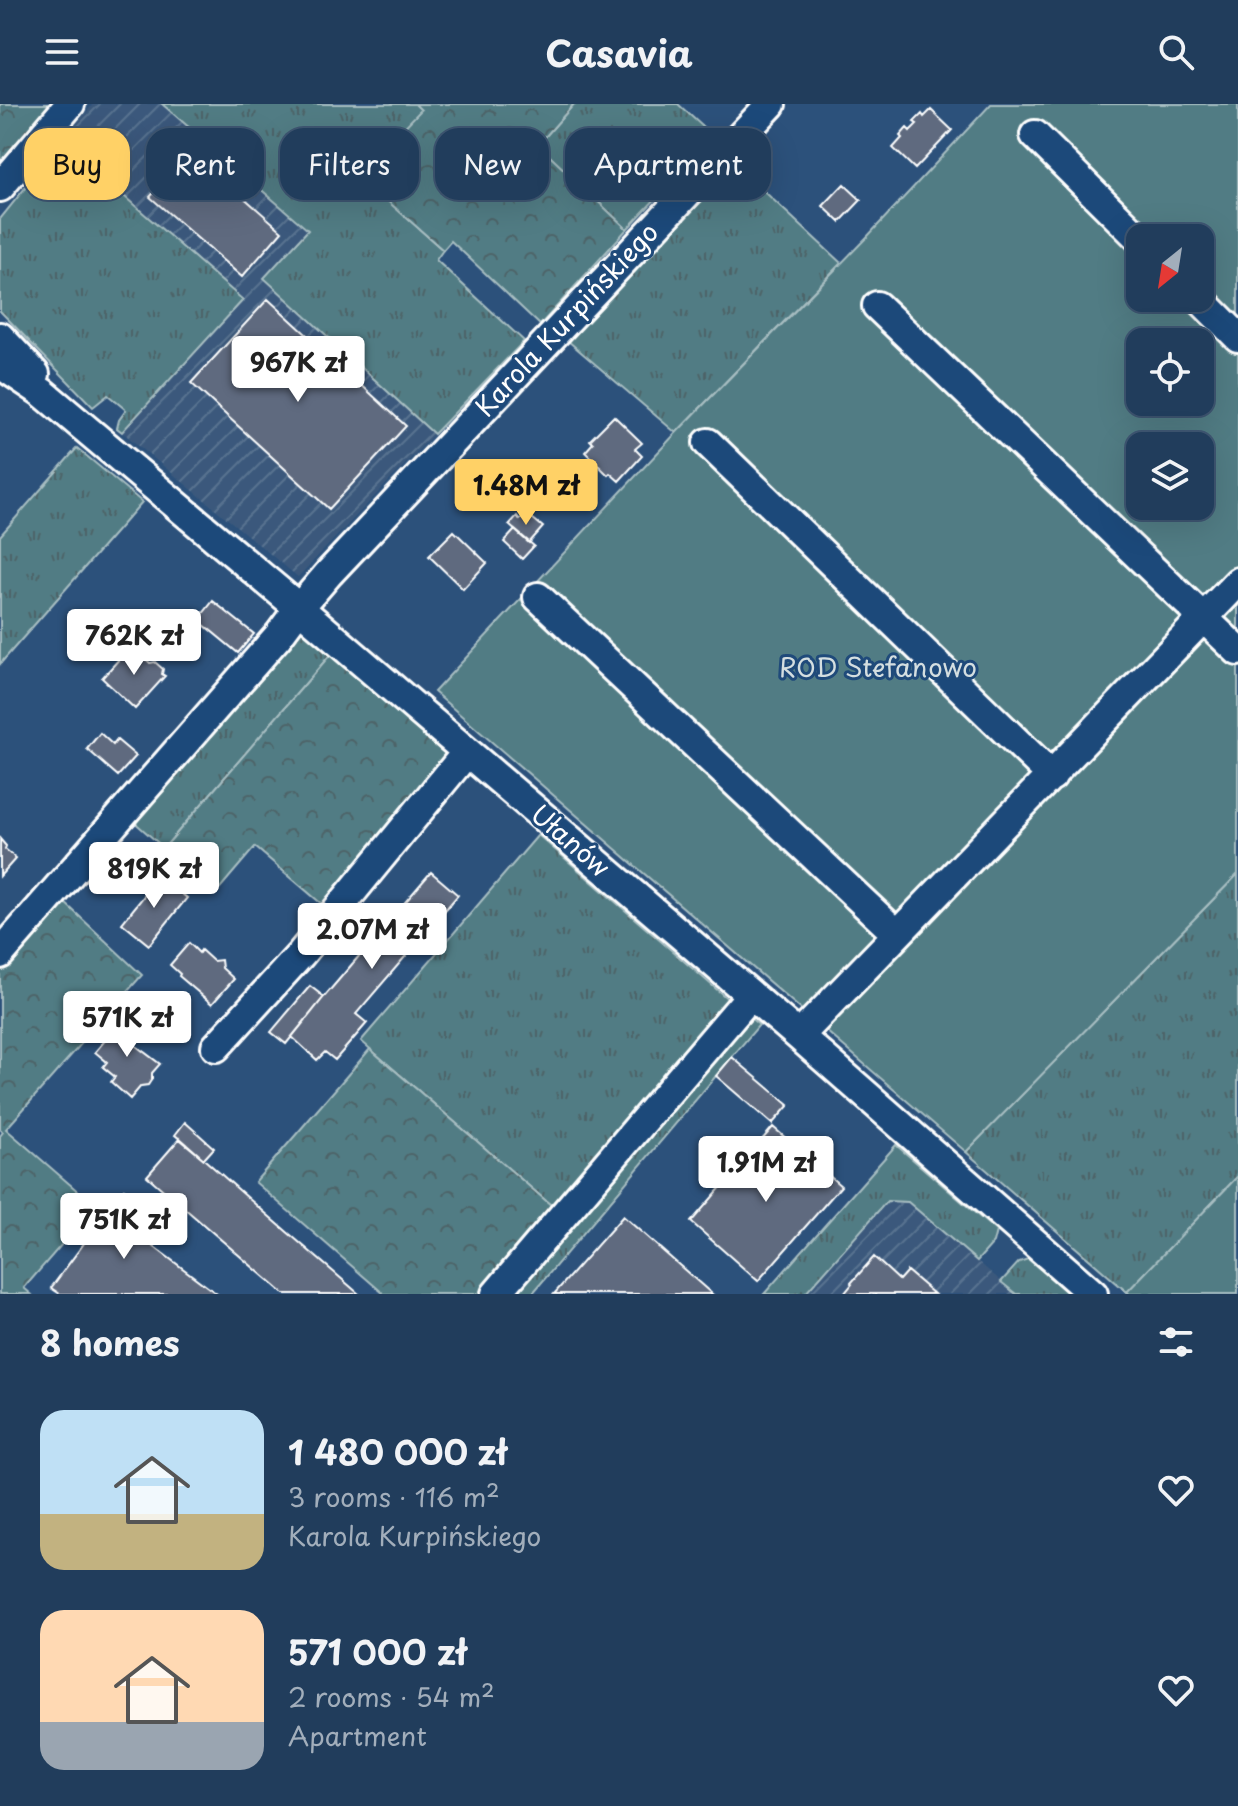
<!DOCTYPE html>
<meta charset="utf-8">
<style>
body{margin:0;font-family:"Playpen Sans",sans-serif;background:#2d4865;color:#f1f3f6;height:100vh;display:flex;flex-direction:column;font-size:30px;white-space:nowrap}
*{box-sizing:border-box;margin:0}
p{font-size:26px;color:#a2aebb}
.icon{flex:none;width:44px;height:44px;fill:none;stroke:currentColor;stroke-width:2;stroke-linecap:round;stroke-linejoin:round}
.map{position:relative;height:1190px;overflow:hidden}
.side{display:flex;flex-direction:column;background:#213d5c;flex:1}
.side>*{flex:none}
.guide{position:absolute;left:24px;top:24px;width:800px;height:72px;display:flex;gap:16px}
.needle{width:52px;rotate:210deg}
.fabs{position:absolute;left:1126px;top:120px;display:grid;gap:16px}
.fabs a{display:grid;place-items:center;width:88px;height:88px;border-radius:16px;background:#213d5c;box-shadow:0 8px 32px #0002,0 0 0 2px #3e5672;font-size:40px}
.price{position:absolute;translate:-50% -68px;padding:0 18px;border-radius:8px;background:#fff;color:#222;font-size:26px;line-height:52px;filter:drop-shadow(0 2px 4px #0008)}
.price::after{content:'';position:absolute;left:50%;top:48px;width:24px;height:18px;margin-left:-12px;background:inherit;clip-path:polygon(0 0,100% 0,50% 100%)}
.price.on{background:#ffd166;color:#111}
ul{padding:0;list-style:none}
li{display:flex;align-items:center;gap:24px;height:200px;padding:0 40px}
li span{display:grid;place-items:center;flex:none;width:224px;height:160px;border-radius:24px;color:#555}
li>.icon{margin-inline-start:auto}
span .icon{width:96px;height:96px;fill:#fffc;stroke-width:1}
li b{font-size:34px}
h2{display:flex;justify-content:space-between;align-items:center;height:96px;padding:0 40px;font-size:34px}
.chip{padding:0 28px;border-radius:24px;background:#213d5c;box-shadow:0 8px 32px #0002,0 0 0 2px #3e5672;font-size:28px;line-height:72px}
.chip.on{background:#ffd166;color:#111}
header{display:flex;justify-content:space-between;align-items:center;height:104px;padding:0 40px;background:#213d5c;font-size:36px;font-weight:700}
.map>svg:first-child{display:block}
.industrial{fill:url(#industrial-furrows)}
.grass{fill:url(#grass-tufts);stroke:#a8bec2;stroke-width:2}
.forest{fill:url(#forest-crowns);stroke:#a8bec2;stroke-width:2}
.garden{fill:#517c84;stroke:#a8bec2;stroke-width:2;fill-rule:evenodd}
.building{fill:#5f6b7f;stroke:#fff;stroke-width:2}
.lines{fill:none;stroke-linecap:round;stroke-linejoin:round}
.minor-casing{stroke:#fff;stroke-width:34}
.minor{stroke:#1f4a7a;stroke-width:28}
.labels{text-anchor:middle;stroke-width:6;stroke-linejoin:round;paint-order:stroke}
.street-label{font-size:26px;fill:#fff;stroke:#1f4a7a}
.park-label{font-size:26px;fill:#d4dee0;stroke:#1f4a7a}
</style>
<header><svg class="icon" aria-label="menu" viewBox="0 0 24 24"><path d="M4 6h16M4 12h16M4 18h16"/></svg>Casavia<svg class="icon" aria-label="search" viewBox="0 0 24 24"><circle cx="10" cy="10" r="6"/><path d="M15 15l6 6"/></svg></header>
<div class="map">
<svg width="1238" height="1190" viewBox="0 0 1238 1190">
<defs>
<pattern id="industrial-furrows" width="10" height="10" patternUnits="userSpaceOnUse" patternTransform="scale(2)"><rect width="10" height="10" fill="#3b597c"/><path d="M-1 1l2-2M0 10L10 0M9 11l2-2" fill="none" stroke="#587290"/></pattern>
<pattern id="grass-tufts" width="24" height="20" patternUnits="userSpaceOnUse" patternTransform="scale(2)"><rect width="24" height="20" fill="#517c84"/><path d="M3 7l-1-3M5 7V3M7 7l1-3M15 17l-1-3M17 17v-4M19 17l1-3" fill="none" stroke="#4e6468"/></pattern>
<pattern id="forest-crowns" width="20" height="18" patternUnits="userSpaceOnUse" patternTransform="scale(2)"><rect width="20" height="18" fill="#517c84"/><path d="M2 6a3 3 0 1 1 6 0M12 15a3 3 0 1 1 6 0" fill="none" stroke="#4e6468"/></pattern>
</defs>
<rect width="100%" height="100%" fill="#2c517b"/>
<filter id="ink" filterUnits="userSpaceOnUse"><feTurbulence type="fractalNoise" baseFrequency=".0125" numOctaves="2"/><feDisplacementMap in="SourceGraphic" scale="16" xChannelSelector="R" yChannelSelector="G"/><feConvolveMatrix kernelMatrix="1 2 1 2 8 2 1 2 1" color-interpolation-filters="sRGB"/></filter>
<g filter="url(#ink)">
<path class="industrial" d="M93,0h69l146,127 -43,47 169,156 -136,143 -176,-145 121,-132 -181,-158z
M887,1097h20l109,93h-211z"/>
<path class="grass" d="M162,0h253l7,6 -63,65 84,75 -7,10 88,81 -90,93 -170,-156 44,-48z
M574,0h104l36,33 -87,92 -89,-84z
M62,38l181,158 -121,132 -5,-4 2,-8 7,-10 -18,-15 -15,12 -93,-96v-92z
M736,61l105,98 -165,170 -108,-92z
M77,344l65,54 -142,162v-128z
M300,525l30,26 -166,193 -32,-28z
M538,731l191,165 -177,206 -191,-165z
M1238,770v302l-111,116 -161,-140z
M745,910l14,11 -227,269h-22z
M896,1041l100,86 -3,12 -16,18 -69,-59 -21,-1 -82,93h-41z
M1028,1155l41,35h-53l-15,-12 18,-20z"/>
<path class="forest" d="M0,0h51l-51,58z
M415,0h159l-36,41 89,84 -87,96 -89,-84 -8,9 -85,-75 63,-65z
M330,551l119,102 -126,148 -68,-58 -40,47 -51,-46z
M62,796l80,75 -136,154 89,77 -71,82 7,6h-31v-158l3,-4 -3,-3v-158z
M370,945l182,157 -74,88h-94l-129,-112z"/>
<path class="garden" d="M991,0h247v770l-272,278 -532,-460 242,-259 190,-195zM1140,134h60v60h-60zM1140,238h60v60h-60zM1140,342h60v60h-60z
M1238,1072v118h-108l-3,-2z"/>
<path class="building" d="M931,6l21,20 -37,39 -22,-21 9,-10 -2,-2 7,-8 3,3 7,-7 -3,-2 8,-8 2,3z
M191,47l91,80 -40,46 -92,-80z
M844,80l17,16 -21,22 -17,-16z
M268,195l138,127 -77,83 -138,-126z
M614,312l28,27 -7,6 7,7 -23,25 -9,-8 -2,2 -23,-23 8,-9 -3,-3z
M526,409l17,14 -14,16 -20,-18 8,-9 3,4z
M515,426l19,16 -12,13 -18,-17z
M454,427l33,32 -24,26 -34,-33z
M213,497l41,33 -16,19 -40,-33z
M131,542l19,17 5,-1 8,7 -1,5 3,2 -30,33 -33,-31z
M100,629l13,12 4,-5 19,16 -18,20 -31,-27z
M0,735l6,7 -1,3 11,9 -16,18z
M431,768l27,23 -102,119 11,9 -32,37 -10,-8 -8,8 -25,-23 32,-40z
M160,772l27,22 -38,47 -27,-22z
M189,839l10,10 2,-3 12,11 8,-1 1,8 12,11 -22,25 -33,-28 1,-2 -10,-9z
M310,882l14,11 -38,47 -15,-12z
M125,913l19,17 -9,11 25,19 -8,9v6l-4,6 -7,1 -11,13 -19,-17 4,-5 -12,-10 4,-5 -12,-10z
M732,953l57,48 -17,19 -56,-48z
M185,1018l29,26 -10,11 -29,-24z
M773,1023l68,59 -83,95 -67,-59z
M180,1034l68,60 111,96h-75l-137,-118z
M124,1085l21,16 -16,23 88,66h-157l-9,-6z
M623,1112l89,78h-158z
M874,1153l25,23 8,-9 27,23h-90l8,-10 -1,-1z"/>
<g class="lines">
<g class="minor-casing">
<path id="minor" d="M1035,31l105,104
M0,83l70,-83
M1199,194l39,39
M877,202l361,345
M0,233l35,37
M0,260l43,29 256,215 500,428 294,258
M708,339l344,333
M538,493l359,337
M0,850l279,-319 20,-27 30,-35 442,-469
M799,932l439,-454
M216,943l85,-93 166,-202
M496,1190l254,-298"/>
</g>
<use href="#minor" class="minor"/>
</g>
</g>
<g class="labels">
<g class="street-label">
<text transform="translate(567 216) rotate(-47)" y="9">Karola Kurpińskiego</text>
<text transform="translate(570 737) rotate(41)" y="9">Ułanów</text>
</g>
<g class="park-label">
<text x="878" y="573">ROD Stefanowo</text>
</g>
</g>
</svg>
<div class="fabs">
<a><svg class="needle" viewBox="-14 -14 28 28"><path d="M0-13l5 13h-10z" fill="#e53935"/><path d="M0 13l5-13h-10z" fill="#a2aebb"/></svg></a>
<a><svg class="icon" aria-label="locate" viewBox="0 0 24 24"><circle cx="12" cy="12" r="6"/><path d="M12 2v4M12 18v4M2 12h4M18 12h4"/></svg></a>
<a><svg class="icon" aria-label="layers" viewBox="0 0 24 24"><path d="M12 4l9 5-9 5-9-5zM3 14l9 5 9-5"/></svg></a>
</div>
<b class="price" style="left:298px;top:300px">967K zł</b>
<b class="price on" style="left:526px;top:423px">1.48M zł</b>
<b class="price" style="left:134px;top:573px">762K zł</b>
<b class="price" style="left:154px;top:806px">819K zł</b>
<b class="price" style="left:372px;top:867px">2.07M zł</b>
<b class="price" style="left:127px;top:955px">571K zł</b>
<b class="price" style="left:766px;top:1100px">1.91M zł</b>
<b class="price" style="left:124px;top:1157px">751K zł</b>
<div class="guide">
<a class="chip on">Buy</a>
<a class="chip">Rent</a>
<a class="chip">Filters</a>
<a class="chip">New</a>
<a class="chip">Apartment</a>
</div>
</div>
<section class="side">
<h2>8 homes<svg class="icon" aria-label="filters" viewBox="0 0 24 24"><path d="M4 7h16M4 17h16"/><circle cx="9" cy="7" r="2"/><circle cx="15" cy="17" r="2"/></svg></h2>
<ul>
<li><span style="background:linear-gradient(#bfe0f5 65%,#c2b280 0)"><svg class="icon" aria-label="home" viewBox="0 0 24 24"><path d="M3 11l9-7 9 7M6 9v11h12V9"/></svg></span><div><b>1 480 000 zł</b><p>3 rooms · 116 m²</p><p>Karola Kurpińskiego</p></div><svg class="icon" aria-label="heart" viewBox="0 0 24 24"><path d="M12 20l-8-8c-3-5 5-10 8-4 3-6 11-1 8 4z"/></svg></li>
<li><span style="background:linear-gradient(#ffd9b3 70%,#9aa5b1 0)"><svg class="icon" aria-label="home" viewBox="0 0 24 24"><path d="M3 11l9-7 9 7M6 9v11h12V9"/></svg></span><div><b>571 000 zł</b><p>2 rooms · 54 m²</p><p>Apartment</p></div><svg class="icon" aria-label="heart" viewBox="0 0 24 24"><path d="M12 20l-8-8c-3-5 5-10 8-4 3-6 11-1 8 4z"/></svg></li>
</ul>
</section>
